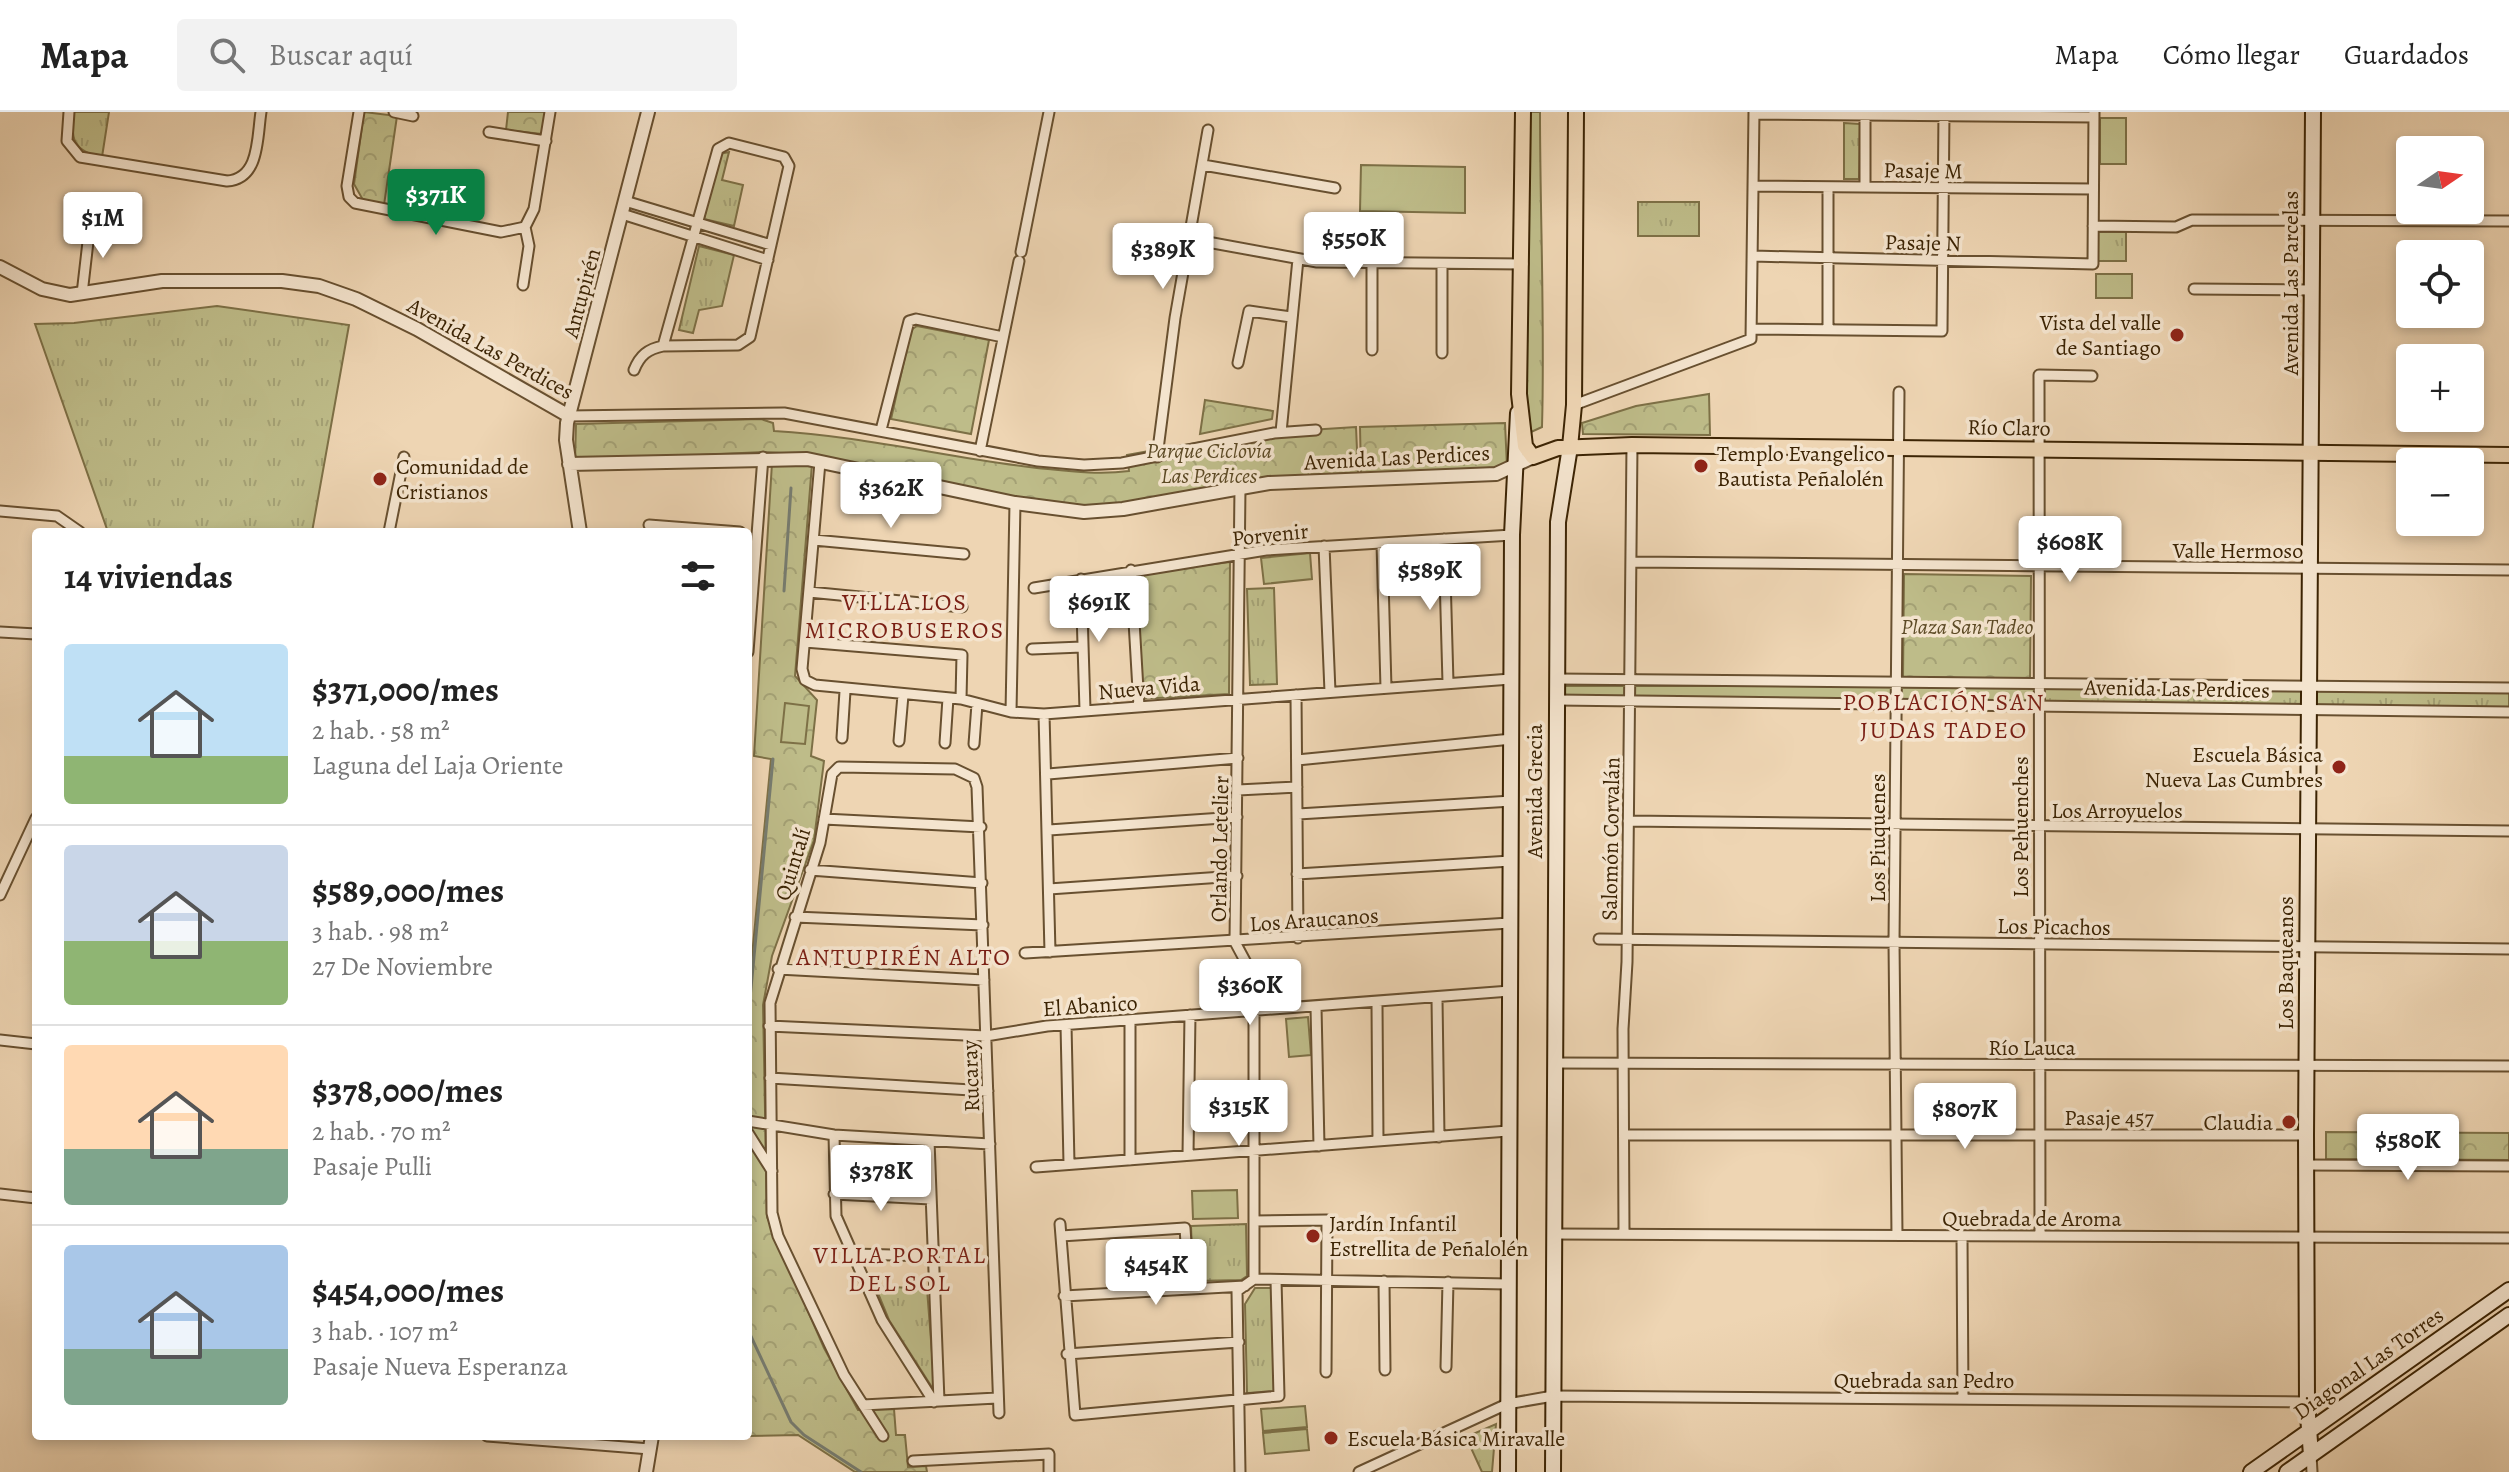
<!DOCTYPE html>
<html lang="es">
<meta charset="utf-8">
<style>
body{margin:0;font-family:Alegreya,serif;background:#f2f2f2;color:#222;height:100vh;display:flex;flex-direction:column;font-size:30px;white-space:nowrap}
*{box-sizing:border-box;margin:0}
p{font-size:26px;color:#767676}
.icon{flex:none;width:44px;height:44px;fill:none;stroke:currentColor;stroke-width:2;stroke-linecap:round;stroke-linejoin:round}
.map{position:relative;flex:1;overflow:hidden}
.details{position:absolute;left:32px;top:416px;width:720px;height:912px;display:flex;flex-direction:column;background:#fff;border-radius:8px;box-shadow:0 4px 12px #0003}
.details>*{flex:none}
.needle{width:52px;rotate:77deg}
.fabs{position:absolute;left:2396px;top:24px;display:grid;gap:16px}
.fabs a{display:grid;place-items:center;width:88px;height:88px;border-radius:8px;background:#fff;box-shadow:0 4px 12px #0003;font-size:40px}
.price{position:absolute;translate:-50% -68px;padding:0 18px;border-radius:8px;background:#fff;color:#222;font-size:26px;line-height:52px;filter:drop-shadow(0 2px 4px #0008)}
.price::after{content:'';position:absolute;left:50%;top:48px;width:24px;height:18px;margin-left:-12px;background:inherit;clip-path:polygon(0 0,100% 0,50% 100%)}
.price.selected{background:#0b8043;color:#fff}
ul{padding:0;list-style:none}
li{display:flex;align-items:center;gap:24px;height:200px;padding:0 32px}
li+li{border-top:2px solid #e0e0e0}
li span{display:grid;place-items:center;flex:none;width:224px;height:160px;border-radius:8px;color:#555}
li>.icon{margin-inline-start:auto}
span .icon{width:96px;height:96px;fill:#fffc;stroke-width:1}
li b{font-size:34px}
h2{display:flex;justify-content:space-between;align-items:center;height:96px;padding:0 32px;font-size:34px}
header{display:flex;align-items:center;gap:48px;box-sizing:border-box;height:112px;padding:0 40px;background:#fff;border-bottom:2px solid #e0e0e0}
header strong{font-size:38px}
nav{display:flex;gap:44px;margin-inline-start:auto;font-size:28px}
.search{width:560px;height:72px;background:#f2f2f2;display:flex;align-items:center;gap:20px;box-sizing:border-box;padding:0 28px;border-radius:8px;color:#767676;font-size:30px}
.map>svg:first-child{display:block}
.grass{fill:url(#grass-tufts);stroke:#7d7046;stroke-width:2}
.park{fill:url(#park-crowns);stroke:#7d7046;stroke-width:2}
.pitch{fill:#bebc89;stroke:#7d7046;stroke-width:2}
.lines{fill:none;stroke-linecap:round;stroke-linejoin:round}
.stream{stroke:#777c70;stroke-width:3}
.minor-casing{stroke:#685030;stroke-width:13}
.tertiary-casing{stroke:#685030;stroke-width:16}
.secondary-casing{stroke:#3c2404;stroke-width:18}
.primary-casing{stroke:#3c2404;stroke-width:18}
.minor{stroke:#f4e4ce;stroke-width:9}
.tertiary{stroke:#f4e4ce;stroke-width:12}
.secondary{stroke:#f4e4ce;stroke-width:14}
.primary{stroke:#eed5b3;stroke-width:14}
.poi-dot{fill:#8f2418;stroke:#f4e4ce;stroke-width:3}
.labels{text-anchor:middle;stroke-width:7;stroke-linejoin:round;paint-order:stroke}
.street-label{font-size:22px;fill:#3c2404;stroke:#f4e4ce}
.poi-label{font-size:22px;fill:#3c2404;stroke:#f4e4ce;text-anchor:start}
.park-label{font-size:22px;font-style:italic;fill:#5c4a25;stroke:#f4e4ce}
.neighbourhood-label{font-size:24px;letter-spacing:2px;fill:#7a1f14;stroke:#f4e4ce}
</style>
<header>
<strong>Mapa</strong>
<div class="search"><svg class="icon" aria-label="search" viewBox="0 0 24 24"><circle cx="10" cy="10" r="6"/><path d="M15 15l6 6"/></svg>Buscar aquí</div>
<nav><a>Mapa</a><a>Cómo llegar</a><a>Guardados</a></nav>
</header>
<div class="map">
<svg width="2509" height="1360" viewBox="0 0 2509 1360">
<defs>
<pattern id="grass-tufts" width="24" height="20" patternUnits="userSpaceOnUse" patternTransform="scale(2)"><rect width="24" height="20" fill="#bebc89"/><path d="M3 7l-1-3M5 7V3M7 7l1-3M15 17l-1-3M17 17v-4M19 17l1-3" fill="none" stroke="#a4a175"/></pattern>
<pattern id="park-crowns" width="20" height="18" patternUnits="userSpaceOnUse" patternTransform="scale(2)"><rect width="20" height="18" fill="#bebc89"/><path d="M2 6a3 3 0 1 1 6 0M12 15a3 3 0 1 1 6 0" fill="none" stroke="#a4a175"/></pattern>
</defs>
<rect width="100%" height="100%" fill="#eed5b3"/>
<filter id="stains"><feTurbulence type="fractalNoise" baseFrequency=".0025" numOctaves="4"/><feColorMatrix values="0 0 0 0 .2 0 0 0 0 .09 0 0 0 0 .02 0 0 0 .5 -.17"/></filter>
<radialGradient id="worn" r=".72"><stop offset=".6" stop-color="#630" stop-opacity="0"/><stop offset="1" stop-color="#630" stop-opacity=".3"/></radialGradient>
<path class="grass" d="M74,0h35l-7,45c-29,-6 -32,-18 -28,-45z
M1530,0h10c0,105 5,211 2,315l-13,6 -4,-6z
M1844,11l16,1 -1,55h-15z
M729,40l-7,28 21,5 -9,41 -30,-7 15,-65z
M1638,90h61v34h-61z
M2096,120h30v29h-30z
M699,134l35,9 -12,51 -23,4 -6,23 -14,-3z
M217,194l132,19 -37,207h-204l-73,-208 39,-1z
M1274,476l3,96 -27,1 -3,-96z
M1564,574h735l210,6v19l-946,-11z
M1246,1112l1,52 -6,4 -48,1 -2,-55z
M875,1174l52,3 8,103 -46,-72z
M1255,1176h18l3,104 -29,1 -2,-89z
M1496,1312l-4,48h-10l-16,-35z"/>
<path class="park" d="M364,0l33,4 -13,89 -21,-5 -9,-16z
M508,0h38l-4,22 -36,-4z
M917,214l72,14 -18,94 -80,-15 20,-89z
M1709,282l1,41 -127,-1 -1,-11 54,-17z
M1205,288l68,11 -1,8 -72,15z
M761,307l12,4 1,8c89,5 175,27 263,37 31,3 61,7 92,3l-2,-16c77,-15 151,-24 229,-28l2,46 -90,4 -155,28 -51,4 -245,-54 -54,-3 -188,9 1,-37z
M1505,311l2,44 -146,7 -1,-47z
M772,351l40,1 -17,212 22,24 -6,56 13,5 -10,79 -42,116 -9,49 4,212 57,131 34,62 36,-1 2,26h9l3,32 18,-1 1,6h-72l-57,-37 -50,1v-439l23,-238 -17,-3z
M1230,450l-1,132 -89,5 -4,-125z
M1904,462l127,2 -1,103 -127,-2z
M2326,1020l183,1v27l-183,-1z"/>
<path class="pitch" d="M2100,6h26v46h-26z
M1361,53l104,2v46l-105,-2z
M2096,162h36v24h-36z
M1310,441l2,26 -48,5 -3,-26z
M785,591l24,3 -4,38 -24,-2z
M1308,905l3,38 -22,2 -3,-38z
M1237,1078l1,28 -45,1 -1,-28z
M1305,1294l2,21 -44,4 -2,-22z
M1307,1317l2,21 -44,4 -2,-21z"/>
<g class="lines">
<path class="stream" d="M784,479l7,-103
M748,907l25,-260
M748,1218l43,92 13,13 57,37"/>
<g class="minor-casing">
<path id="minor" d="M69,0l-2,29 13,16 147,24c33,-2 30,-44 34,-69
M359,0l-12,74 2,11 6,6 146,29 24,-5
M394,0l19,4
M1754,2l340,3
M489,20l57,9
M729,31l55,14 5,9 -39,171 -12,8 -75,1 55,-197z
M1203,53l132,23
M1754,74l339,3
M1865,75v-75
M625,89l146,44
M622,102l146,46
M2093,114l83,1 16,-7 317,1
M525,115l9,-18 16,-97
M1191,127l126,23 206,2
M1021,140l28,-140
M1753,144l340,8 1,-152
M523,173l6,-39 -4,-19
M2194,177l117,1
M82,182l7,-61
M1753,217l189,2 2,-219
M1828,218v-143
M1372,238v-86
M1442,241v-89
M1238,251l11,-52 42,6
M634,258c6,-15 14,-21 29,-24
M1574,293l177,-66 3,-227
M569,304l215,-3 254,48 46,4 38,-2 152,-30 42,-3
M881,318l28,-109 7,-2 87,18
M1281,320l17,-173
M980,339l39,-190
M1157,345l18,-139 33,-188
M820,350l-18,207 3,11 10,5 146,14 50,13 33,2 467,-35
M1240,375l-5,455 15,28 4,41v268l-17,12 3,181
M0,399l57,5 23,16
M649,413l91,7
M389,420l15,-75
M1444,427l4,144
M814,428l150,14
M1382,431l4,145
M1324,434l6,146
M1631,450l878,8
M1131,458l8,137
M1081,467l4,131
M1034,476l232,-38 246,-15
M809,480l153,15
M0,520l36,2
M805,530l157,13 -1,44
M1032,537l50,-2
M748,540l15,-195
M1557,567l952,9
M1296,583l2,243
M1557,588l952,12
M1011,600l4,-209
M1044,602l6,238
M842,626l3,-47
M899,629l4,-46
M945,631l3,-45
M974,632l3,-40
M1297,648l215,-21
M1048,662l190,-16
M1238,678l59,-3
M1298,702l214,-13
M824,707l157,8
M1628,709l881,10
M1049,718l188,-13
M810,758l172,13
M1297,762l214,-13
M1049,777l188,-13
M0,783l36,-77
M795,805l188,8
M1599,827l910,10
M1025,841l485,-30
M778,857l206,11
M1437,887l2,138
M1377,892l1,137
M1316,895l3,139
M1130,908v140
M1066,913l3,139
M769,914l217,10 61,-10 463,-35
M0,928l36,4
M1555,951l954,3
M770,966l218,13
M748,1009l86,14 156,9
M748,1021l24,38
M834,1023l2,81 46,104 52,82
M1624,1023h682
M929,1029l10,260
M1188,1043l2,-140
M2306,1053l203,1
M1036,1055l472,-36
M0,1082l36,4
M834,1082l97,5
M1254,1109l73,-1 -1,152
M1060,1112l15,191 204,-19 -3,-116
M1554,1122l955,4
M1624,1122l-1,-205 4,-67 5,-517
M1897,1123l-3,-293 5,-550
M1061,1124l124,-8 4,61
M1962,1124l1,162
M2040,1124l-1,-861 53,1
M853,1142l79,2
M1254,1167l253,5
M1384,1169l1,89
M1064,1184l181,-10
M1067,1242l172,-12
M1446,1255l2,-85
M863,1293l134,-7
M487,1324l163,13
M883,1324l-39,-61 -66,-139 -6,-23 -2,-210 50,-160 12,-69 7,-7 116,2 19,9 3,9 22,626
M2311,1343l1,17
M913,1349l136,-7v18
M1359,1360l148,-68 46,-8 754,6"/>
</g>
<g class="tertiary-casing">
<path id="tertiary" d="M0,155l42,22 28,6 92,-14h120l37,5 37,13 61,30 152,87
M569,352l238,-5 208,44 69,9 39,-3 146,-26 227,-9 37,-17
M580,420l-14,-92 1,-17 81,-311
M646,1360l6,-36"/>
</g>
<g class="secondary-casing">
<path id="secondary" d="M2311,1343l-4,-53 -1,-267 7,-1023
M1508,1360l4,-937 6,-122
M1553,1360l5,-950 12,-75
M2251,1360l258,-182
M2287,1360l222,-157"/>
</g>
<g class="primary-casing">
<path id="primary" d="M1523,0l-4,282 6,52 8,11 25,-9 74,-3 877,10
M1570,335l4,-42 2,-293"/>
</g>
<use href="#minor" class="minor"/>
<use href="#tertiary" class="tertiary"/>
<use href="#secondary" class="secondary"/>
<use href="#primary" class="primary"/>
</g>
<g class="poi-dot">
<circle cx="2177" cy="223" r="8"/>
<circle cx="1701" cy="354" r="8"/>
<circle cx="380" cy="367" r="8"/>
<circle cx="2339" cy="655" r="8"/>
<circle cx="2289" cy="1010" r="8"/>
<circle cx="1313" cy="1124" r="8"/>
<circle cx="1331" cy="1326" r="8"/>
</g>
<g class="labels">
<g class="street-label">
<text transform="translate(1923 58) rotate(1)" y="8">Pasaje M</text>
<text transform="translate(1923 130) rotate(1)" y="8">Pasaje N</text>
<text transform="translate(2290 171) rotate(-90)" y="8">Avenida Las Parcelas</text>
<text transform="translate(581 181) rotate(-75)" y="8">Antupirén</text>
<text transform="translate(491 236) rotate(29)" y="8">Avenida Las Perdices</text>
<text transform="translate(2009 315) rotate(1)" y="8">Río Claro</text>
<text transform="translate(1397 345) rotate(-3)" y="8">Avenida Las Perdices</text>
<text transform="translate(1270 422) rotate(-6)" y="8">Porvenir</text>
<text x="2238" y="446">Valle Hermoso</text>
<text transform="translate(1149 575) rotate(-5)" y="8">Nueva Vida</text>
<text transform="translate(2177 576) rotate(1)" y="8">Avenida Las Perdices</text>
<text transform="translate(1534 679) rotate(-90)" y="8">Avenida Grecia</text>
<text x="2117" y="706">Los Arroyuelos</text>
<text transform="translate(2020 715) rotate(-90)" y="8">Los Pehuenches</text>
<text transform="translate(1877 726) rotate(-90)" y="8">Los Piuquenes</text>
<text transform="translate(1610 727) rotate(-89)" y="8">Salomón Corvalán</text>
<text transform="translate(1219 737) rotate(-89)" y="8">Orlando Letelier</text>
<text transform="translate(792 752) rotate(-73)" y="8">Quintalí</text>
<text transform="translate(1314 807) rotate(-4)" y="8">Los Araucanos</text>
<text transform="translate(2054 814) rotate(1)" y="8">Los Picachos</text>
<text transform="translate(2285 851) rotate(-90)" y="8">Los Baqueanos</text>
<text transform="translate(1090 893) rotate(-4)" y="8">El Abanico</text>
<text x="2032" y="943">Río Lauca</text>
<text transform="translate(970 964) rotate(-92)" y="8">Rucaray</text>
<text x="2109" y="1013">Pasaje 457</text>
<text x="2032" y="1114">Quebrada de Aroma</text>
<text transform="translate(2368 1251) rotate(-35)" y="8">Diagonal Las Torres</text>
<text x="1924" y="1276">Quebrada san Pedro</text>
</g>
<g class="poi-label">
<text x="2161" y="218" text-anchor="end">Vista del valle<tspan x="2161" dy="25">de Santiago</tspan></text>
<text x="1717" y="349">Templo Evangelico<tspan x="1717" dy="25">Bautista Peñalolén</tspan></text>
<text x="396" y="362">Comunidad de<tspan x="396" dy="25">Cristianos</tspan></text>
<text x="2323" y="650" text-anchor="end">Escuela Básica<tspan x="2323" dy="25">Nueva Las Cumbres</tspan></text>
<text x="2273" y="1018" text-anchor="end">Claudia</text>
<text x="1329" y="1119">Jardín Infantil<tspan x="1329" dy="25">Estrellita de Peñalolén</tspan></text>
<text x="1347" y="1334">Escuela Básica Miravalle</text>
</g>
<g class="park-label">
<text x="1209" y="346">Parque Ciclovía<tspan x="1209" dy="25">Las Perdices</tspan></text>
<text x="1967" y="522">Plaza San Tadeo</text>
</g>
<g class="neighbourhood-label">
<text x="905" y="498">VILLA LOS<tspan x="905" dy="28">MICROBUSEROS</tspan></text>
<text x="1944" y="598">POBLACIÓN SAN<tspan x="1944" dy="28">JUDAS TADEO</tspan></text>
<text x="904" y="853">ANTUPIRÉN ALTO</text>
<text x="900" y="1151">VILLA PORTAL<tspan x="900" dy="28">DEL SOL</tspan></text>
</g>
</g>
<rect width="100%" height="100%" filter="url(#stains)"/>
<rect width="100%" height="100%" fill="url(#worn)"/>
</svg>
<div class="fabs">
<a><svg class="needle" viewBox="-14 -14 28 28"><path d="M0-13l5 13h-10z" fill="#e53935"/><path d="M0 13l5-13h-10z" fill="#767676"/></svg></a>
<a><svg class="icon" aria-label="locate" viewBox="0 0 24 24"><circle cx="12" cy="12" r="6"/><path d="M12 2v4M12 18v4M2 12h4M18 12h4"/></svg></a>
<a>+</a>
<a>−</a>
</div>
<b class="price selected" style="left:436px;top:125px">$371K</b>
<b class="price" style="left:103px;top:148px">$1M</b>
<b class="price" style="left:1354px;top:168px">$550K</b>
<b class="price" style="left:1163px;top:179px">$389K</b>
<b class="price" style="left:891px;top:418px">$362K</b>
<b class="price" style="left:2070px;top:472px">$608K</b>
<b class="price" style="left:1430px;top:500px">$589K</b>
<b class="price" style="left:1099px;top:532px">$691K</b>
<b class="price" style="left:1250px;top:915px">$360K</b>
<b class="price" style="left:1239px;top:1036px">$315K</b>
<b class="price" style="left:1965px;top:1039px">$807K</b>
<b class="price" style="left:2408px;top:1070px">$580K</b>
<b class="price" style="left:881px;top:1101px">$378K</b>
<b class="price" style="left:1156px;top:1195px">$454K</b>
<section class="details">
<h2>14 viviendas<svg class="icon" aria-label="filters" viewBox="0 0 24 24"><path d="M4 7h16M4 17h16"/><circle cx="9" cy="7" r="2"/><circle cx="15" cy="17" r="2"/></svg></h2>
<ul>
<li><span style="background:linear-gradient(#bfe0f5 70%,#8fb573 0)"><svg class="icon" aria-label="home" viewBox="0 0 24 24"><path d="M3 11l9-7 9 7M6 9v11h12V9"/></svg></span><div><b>$371,000/mes</b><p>2 hab. · 58 m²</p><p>Laguna del Laja Oriente</p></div></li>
<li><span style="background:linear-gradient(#c9d6e8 60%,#8fb573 0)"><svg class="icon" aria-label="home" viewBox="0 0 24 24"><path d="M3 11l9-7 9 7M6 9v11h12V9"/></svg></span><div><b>$589,000/mes</b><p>3 hab. · 98 m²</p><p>27 De Noviembre</p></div></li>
<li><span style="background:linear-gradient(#ffd9b3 65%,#7fa58c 0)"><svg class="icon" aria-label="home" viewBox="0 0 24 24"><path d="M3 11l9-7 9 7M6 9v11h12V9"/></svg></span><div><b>$378,000/mes</b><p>2 hab. · 70 m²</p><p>Pasaje Pulli</p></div></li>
<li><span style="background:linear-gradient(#a9c7e8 65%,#7fa58c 0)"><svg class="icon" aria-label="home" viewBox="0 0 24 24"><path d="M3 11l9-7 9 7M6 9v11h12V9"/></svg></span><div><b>$454,000/mes</b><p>3 hab. · 107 m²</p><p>Pasaje Nueva Esperanza</p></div></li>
</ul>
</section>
</div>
